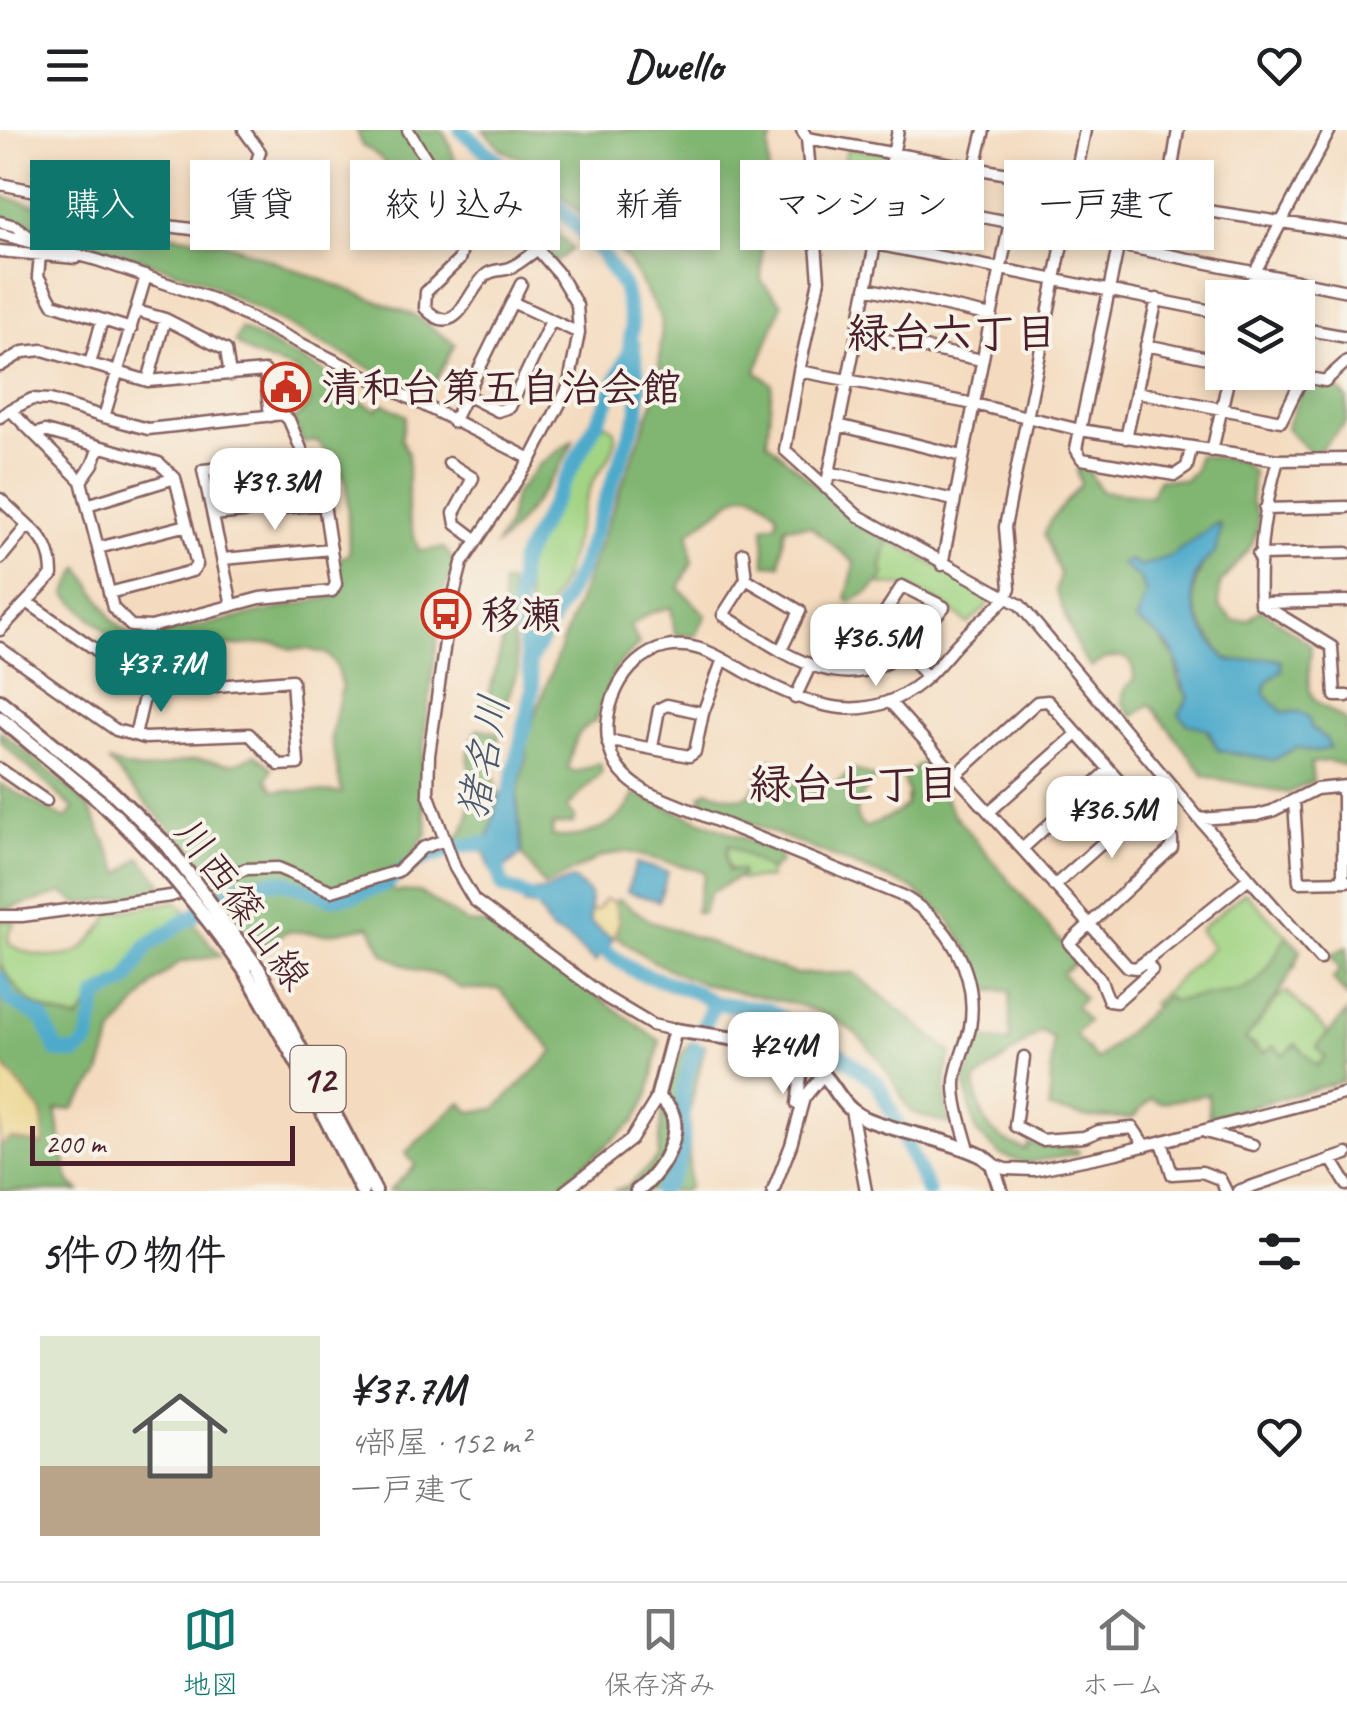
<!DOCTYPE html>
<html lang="ja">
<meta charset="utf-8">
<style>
body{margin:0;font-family:Caveat,"Klee One",sans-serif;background:#f6f6f6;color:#202124;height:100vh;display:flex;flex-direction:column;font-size:38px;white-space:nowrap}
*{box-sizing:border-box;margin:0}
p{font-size:32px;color:#757577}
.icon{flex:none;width:55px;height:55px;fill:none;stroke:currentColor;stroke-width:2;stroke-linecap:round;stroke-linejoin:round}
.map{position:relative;height:1061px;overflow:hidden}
.details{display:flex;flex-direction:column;background:#fff;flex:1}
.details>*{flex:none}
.banner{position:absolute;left:30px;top:30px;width:1288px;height:90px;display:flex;gap:20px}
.controls{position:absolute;left:1205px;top:150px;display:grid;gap:20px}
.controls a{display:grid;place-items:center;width:110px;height:110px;border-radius:0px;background:#fff;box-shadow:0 5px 15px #0003;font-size:50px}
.scale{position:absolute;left:30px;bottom:25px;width:265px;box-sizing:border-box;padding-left:10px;border:5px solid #4a1f2b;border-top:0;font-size:28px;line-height:35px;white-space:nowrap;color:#4a1f2b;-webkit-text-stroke:8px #f7f3e8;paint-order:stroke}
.price{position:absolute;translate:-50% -85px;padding:0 22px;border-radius:20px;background:#fff;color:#222;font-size:32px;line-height:65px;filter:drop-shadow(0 2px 5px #0008)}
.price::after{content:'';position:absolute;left:50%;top:60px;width:30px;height:22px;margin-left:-15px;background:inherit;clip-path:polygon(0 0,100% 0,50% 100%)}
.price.active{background:#0f766e;color:#fff}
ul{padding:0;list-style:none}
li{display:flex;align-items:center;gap:30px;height:250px;padding:0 40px}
li span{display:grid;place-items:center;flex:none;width:280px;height:200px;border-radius:0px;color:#555}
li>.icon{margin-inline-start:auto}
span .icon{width:120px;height:120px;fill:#fffc;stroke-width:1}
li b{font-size:42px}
h2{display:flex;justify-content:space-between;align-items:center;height:120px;padding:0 40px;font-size:42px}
.pill{padding:0 35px;border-radius:0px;background:#fff;box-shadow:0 5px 15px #0003;font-size:35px;line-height:90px}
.pill.active{background:#0f766e;color:#fff}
header{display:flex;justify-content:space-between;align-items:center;height:130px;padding:0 40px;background:#fff;font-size:45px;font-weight:700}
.tabs{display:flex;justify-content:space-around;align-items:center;height:140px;border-top:2px solid #e0e0e0;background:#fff;font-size:28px;color:#757577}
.tabs a{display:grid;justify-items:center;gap:5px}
.tabs .active{color:#0f766e}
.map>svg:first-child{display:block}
.green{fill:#a2d484;stroke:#767a58;stroke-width:2.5}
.forest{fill:#81b672;stroke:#666a4e;stroke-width:2.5;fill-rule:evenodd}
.sand{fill:#eeda9e;stroke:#9c7c64;stroke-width:2.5}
.water{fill:#4daacb;stroke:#4c647b;stroke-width:2.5}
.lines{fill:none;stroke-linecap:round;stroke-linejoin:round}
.river{stroke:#4daacb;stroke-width:15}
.minor-casing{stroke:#86615f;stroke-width:15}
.major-casing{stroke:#86615f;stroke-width:18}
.minor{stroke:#fff;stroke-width:10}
.major{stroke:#fff;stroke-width:12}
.major-bridge-casing{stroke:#86615f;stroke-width:18;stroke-linecap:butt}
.major-bridge{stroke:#fff;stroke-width:12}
.labels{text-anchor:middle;stroke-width:8;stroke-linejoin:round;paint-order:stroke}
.shield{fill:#f7f3e8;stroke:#7e5f64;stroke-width:2.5}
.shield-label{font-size:38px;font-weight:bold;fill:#4a1f2b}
.poi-label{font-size:40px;font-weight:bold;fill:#4a1f2b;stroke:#f7f3e8;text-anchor:start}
.street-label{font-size:40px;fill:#4a1f2b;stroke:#f7f3e8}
.neighbourhood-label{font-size:42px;font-weight:bold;fill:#4a1f2b;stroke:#f7f3e8}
.water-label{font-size:42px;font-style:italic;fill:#4b576b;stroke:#f7f3e8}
</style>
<header><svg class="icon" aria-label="menu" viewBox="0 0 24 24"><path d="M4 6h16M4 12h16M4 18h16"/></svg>Dwello<svg class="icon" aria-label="heart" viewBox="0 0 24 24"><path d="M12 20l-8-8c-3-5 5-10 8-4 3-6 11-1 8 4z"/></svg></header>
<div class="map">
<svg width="1347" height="1061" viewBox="0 0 1347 1061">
<rect width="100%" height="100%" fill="#f7f3e8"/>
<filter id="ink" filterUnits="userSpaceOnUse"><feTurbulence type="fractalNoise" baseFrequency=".01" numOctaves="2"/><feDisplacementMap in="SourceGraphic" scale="20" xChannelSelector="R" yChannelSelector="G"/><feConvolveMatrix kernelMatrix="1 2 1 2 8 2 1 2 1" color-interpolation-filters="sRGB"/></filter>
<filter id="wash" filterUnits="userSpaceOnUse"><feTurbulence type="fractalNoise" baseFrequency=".0048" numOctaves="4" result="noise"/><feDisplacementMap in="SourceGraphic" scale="40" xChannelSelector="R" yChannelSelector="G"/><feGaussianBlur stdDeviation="2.25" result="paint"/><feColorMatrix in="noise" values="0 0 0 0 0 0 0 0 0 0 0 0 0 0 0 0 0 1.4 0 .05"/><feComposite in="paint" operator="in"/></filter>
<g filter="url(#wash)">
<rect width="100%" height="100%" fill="#f4dbbf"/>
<path class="green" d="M847,18l40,6 -3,23 -12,-2 -3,15 -28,-5z
M605,293l10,7v13l-6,15 -16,23 -9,23 -21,76 -30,53 -10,-65 72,-136z
M886,408l100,55 2,12 -20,19c-23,-20 -55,-43 -86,-39l-4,-15z
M731,712l35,21 4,15 -29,2 -29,-32z
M1245,762l56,58 -6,18 -108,63 -35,-27 60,-57 -13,-17z
M177,771l9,12 -49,39 -12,26 -26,14 -17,27c-33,0 -75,-23 -82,-57 0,-13 0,-29 0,-42l15,3 -7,11 1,10c18,11 50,18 70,7 10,-6 20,-21 28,-30l1,-7z
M1287,862l41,41 -11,13 9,11 -9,9 -33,-11 -21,-1 -8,-9 -10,-5 34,-44z"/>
<path class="forest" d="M357,0h85c10,15 11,30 20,45 49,15 76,37 110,74l-16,13 -50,-55 -33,-12 41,34c-23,-3 -68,1 -88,-12 -11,-7 -19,-20 -28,-30v-12c-14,-10 -18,-22 -36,-29z
M483,0h292l-6,16 -1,36 23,8 1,13 -29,23 -2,55 21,23 -26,67 16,13 -5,58 94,83 27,16 -6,26 2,10 -15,15 -19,10 -4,-3 9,-36 -45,-37h-25l-5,39 -15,-1 -1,-38 13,-3v-10c-21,-23 -30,-27 -54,-6 -11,9 -23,17 -34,25l3,30 -13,26 27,27 -10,21 -21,-2 -4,-27 -21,6 -20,13 9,18 -24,25 -20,52c-21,11 -22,25 -27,47l7,4 25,-9 2,9 -35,36 8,9 -2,6 -20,2 -1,11c32,5 70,-11 83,-42l143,58 3,9 -10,10 -42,-26 -3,9 2,17 13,-1 1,5 -32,18 -8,20 -7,-1 10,-40 -81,-21 -23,6 -57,29 -22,-32 -5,-58 10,-41 -1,-16 132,-350 4,-69 -35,-61 -102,-99 -21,-9z
M0,66l133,33 93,14 188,72 41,29 -28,54 -229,-120 -162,-52 -36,-8z
M241,199l110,57 -1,9 26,15 7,-7 23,13 -5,23 7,15v61l11,36 25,-3 12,16 -12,25 -18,131 -5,65 7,47 -37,53 3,6 25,1 48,31 31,2 162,116 -11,53 -14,27 -82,70h-164l27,-26 -11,-12 56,-51 9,10 25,-3 59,-57 -55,-63h-37l-23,-14 -24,-5 -31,-16 -14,-28 -44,8 -38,-3 -31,17 -53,-83 -96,-103c47,16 44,3 86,-2 27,-3 32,13 61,-6l17,14 -5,11 7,11 68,3 -11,-55 11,-51 -6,-21 -9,-12 -20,-5h-15l-16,-6 -65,4 -11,12 -23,2 -4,-11 -23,-3 -7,9 -13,-1 -64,-61 14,-27 32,52 19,18 7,-5 57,-5 143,-31 2,-38 9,-4 -2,-72 -29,-41 -15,1 -10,-21 18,-18 -11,-19 -3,-13 -45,-16 -17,-13z
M1332,252l15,17v23l-34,34 -27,-28 18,-44z
M573,310c-3,17 -62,98 -77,105l12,-21 6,-29 25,-30z
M1198,325l45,6v4l10,7 -2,29 8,18 -1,9 -6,17 -32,39 -1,22 15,15 14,-1 13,-11 50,36c-3,52 -10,49 36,76v45l-19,-5 -17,2 2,18 -25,12 -83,-17 -55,-72 -18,13 -10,-16 3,-13 9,-9c0,-30 -24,-25 -43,-12l-11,-14 -24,-62 4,-17 -16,-39 6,-14 31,-37 -4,-14 8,-5 16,26 50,5 8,-17 26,1 9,-9zM1216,394h4c-27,72 -46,66 6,135l21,5 9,-5 26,11 -14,11 -4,12 18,19h17l13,17 14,10 -12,13 -17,-5 -24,13 -55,-10 -40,-70 -2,-21 -19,-25 -10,-40 -17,-34 9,7 32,-11z
M502,453h6l3,6v37l7,44 -15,40 -17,-4 18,-69z
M478,598l20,5 1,3 -6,35 5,24 -4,33 -10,23 -24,1 -7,-11c27,-19 14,-63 16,-91 1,-7 6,-15 9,-22z
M0,601l75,62 15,16 31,65 19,-17 22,26 -6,10 -77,11 -16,-11 -63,18v-127l66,35 8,-10 -74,-68z
M772,629c11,5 14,15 23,23 19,19 43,1 59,-13l21,9c-12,15 -29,36 -10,50l30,-14 11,-9 2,-11 -5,-16 15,-13 9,-3 25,50 125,149 -15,12 22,25 -9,8 13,15 -13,14 22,25 70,-64 7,6c25,-11 66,-1 86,-24 12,-12 17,-29 27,-42l14,14c-13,34 -34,61 -56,90l18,14 11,-8 10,9 12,-11 21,22 8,-9 -8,-10 30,-35v52l-3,1 -1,16 -134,37 -1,-24 -47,9 -10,-4 -19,19 -47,-1 -36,-8 4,-70 -12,-8 -66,50c5,40 12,55 51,69l3,-7 49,7v4l-53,9 -24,-8 -25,-23 -11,-48 12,-45 33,3v-51l-31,-1 -7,-35 -25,-38 -35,-29 -208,-83 -4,-9 8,-6c31,10 47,17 52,-23z
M619,769l31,22 145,53 59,-1 98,80c-10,24 -7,46 -3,71l-38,-12c-17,-29 -36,-66 -64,-85 -39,-27 -87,-28 -131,-40 -39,-10 -70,-28 -101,-52l4,-13 -5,-20z
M186,783l34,43 -40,6 -24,19 -43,52 -14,43 -26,33 -17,1 13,72 11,9h-80v-45l10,-7 33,6 -1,-32 -42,-52v-97c23,37 34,46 78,56l21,-28 26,-14 12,-26z
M1347,817v50l-14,-18 7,-10 -10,-14z
M690,913l15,3 -16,67v74l-5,4h-71l15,-5 30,-28c4,-39 4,-84 32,-115z"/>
<path class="sand" d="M605,769l9,3 5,20 -6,17 -23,-17 -1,-11 8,-1z
M0,931l42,52 2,32 -33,-6 -11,7z"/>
<path class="water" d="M1216,394l5,3 -6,26c-42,31 -17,77 13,108 19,3 35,-8 53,0l1,9 -14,11 -4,12 18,19h17l9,5 4,12 14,10 4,9 -16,4 -17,-5 -24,13 -55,-10 -10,-21 -20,-5 -9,-10 10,-17c-11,-18 -7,-22 -13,-38 -7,-18 -25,-29 -40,-38l10,-28 -6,-14 -19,-15 8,-4 10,7 32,-11z
M508,653l8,8 6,63 -17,14 -14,3 -7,-20c10,-23 9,-49 24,-68z
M636,733l32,9 -9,29 -32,-9z
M573,749l17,15v28l23,17 -18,23 -28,-24 -16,-7 -14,-24 -13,-2 3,-13 15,-1z"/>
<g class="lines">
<path class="river" d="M461,0l48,41 47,33 46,50 22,34 8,38 -3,26 -21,49 -88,162 -2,44 15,80 -26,118
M530,531l49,-89 59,-159 1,-27 -6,-42
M498,722l-1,15 6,20 39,15
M593,807l16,17 28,18 60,21 17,10 52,6 75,46 37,28 50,108
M0,849l10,21 33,19 14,32 20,2 11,-11 9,-46 30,-15 20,-35 96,-63 39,-2 49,17 24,-3 28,-10 37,-25 37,-13 26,-3 15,5
M705,894l9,-21
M660,1061c35,-38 18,-62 24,-105 2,-13 8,-26 12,-38"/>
</g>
</g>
<g filter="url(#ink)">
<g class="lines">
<g class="minor-casing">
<path id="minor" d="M408,0l35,56 70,35 45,52 19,32 2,28 -11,55 -37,71 -69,104 -13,51 -20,141 -1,38 27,75 19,32 131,97 47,28 23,5
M807,8l212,38 -77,389
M975,37l9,-37
M1019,46l109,23 219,33
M0,54l35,7 91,30 107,13 27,-82 -16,-22
M811,54l198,38
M1128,69l-52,250 6,10 93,16 12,-8 4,-19
M394,71l37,27 25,10 5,15 -2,7 -33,32 -1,16c33,35 42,-19 62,-34 8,-5 15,-3 23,-6 9,-4 19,-13 27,-18
M1166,75l12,-75
M0,92l15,4 15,11
M815,102l407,81
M0,104l97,26 115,39 319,160
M1119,115l228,46
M0,121l76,7
M40,126l-2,20 15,28 78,25
M866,158l125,28
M1247,168l8,-26 75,-142
M512,172l67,31
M137,181l28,8 61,31 4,25
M1298,198l49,9
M857,204l125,26
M1146,215l76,16
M90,234l12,-44
M0,236l23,-14 20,-2 105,31 117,-10 5,45
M799,241l20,-91 -12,-142 -5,-8
M1280,242l45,9 22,-20
M148,251l17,-62
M1137,262l144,29 22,-44
M466,265l32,16 12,-4 41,-86
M10,280l22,-11 18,1 54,17
M0,287l10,-7 71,71 32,127 18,18 20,1 109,-29 72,-7 4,-7 -12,-80 -35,-84 -6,-6 -135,15 -44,-12 42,-141
M453,292l68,-138
M838,295l124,31
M34,304l11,-3 114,32 16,15 22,87 -5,6 -83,22
M1126,308l31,-139
M1212,321l18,-79
M1278,330l69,-1
M449,333l24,15 -19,35 2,11 21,16
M829,342l125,28
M81,351l12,-17 6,-18
M826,358l72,-358
M0,369l28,26 -28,34
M87,375l88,-27
M1265,379l82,-2
M213,385l111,-11
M98,418l89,-23
M743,423l3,26 -23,36c53,32 118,87 178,38 16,-14 29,-31 43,-46l-42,-21 -24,37 49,54
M1258,425l89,-2
M223,429l108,-10
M746,449l54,32 -19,39
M1263,473l84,-2
M232,475l-29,-135 104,-11
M0,500l52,-55c0,-22 -7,-36 -24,-50
M0,518l116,82 29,8 104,-4 30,31 19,-1 -6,-84 -126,10 -19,-5 -120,-83
M795,568l15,-32
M889,571l239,266 8,1 10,-7 103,-83 71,81
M135,605l12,-50
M608,614l9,-2 72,14 6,-4 8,-39 20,-54
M652,617l7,-38 8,-4 36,8
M0,639l46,32
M956,645l81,-73 11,-1 124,138v9l-103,95 31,36 9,22 7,1 36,-32 -6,-9
M1343,657v94
M1294,670l5,82 48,-1
M989,682l88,-78
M1199,689l58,-4 15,-4 44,-22 31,-3
M1022,719l87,-79
M1249,748l-229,-273 -163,-90 -72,-65 14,-79 175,33 106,26 198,30c-14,49 -20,92 -18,143l72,44 3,49h12
M1054,756l89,-79
M0,786h22l149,-20 75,-27 32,-1 54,23 66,-20 24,-23 23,-8
M1024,927l-9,69 27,14 42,-3 15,-6 34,-3 12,18
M797,974l5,-36 5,-8
M851,980l15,81
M1205,1002l48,13
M1162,1012l10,32 30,-2 18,7 6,12
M969,1020c-6,-22 -15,-47 -14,-69 2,-19 11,-35 15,-53 9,-55 -21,-105 -67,-132l-255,-103c-15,-9 -30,-20 -36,-37 -16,-41 10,-100 54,-109 30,-6 54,10 78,24 57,31 117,60 176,12 16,-12 28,-30 42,-44 14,-15 31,-26 44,-42l4,-9 -5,-61 80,-397
M1331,1029l16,26
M992,1034l13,5 29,1 83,-17 230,-60
M565,1061l66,-51 26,-42
M773,1061l18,-46 13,-47 19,-23
M1238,1061l109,-37"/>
</g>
<g class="major-casing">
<path id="major" d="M0,571l111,90
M0,588l100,83
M258,838l117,223
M246,842l56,99 60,120
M637,1061c26,-17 58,-74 20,-93l18,-68c40,7 111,11 142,38 18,15 23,39 47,50 38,16 81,20 118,38l10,8 9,27"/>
</g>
<use href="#minor" class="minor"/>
<use href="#major" class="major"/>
<g class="major-bridge-casing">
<path id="major-bridge" d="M111,661l57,55 90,122
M100,671c56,52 102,108 146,171"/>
</g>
<use href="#major-bridge" class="major-bridge"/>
</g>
</g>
<defs>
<g id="civic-ring" transform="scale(2.5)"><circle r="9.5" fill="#f7f3e8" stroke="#c8321e" stroke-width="1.5"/><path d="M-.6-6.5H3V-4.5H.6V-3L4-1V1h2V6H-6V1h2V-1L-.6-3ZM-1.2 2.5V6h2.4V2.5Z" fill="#c8321e"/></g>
<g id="bus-ring" transform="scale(2.5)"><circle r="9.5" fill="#f7f3e8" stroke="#c8321e" stroke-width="1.5"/><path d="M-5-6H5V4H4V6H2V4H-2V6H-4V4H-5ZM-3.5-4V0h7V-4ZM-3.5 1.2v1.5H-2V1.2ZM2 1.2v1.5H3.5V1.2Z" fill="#c8321e"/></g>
</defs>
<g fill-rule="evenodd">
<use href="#civic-ring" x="286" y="257"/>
<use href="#bus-ring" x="446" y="484"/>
</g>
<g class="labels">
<rect class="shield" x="290.5" y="916" width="55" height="66" rx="8"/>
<g class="shield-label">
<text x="318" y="962">12</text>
</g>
<g class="poi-label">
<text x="321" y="271">清和台第五自治会館</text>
<text x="481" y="498">移瀬</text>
</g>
<g class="street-label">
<text transform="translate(243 774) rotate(54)" y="14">川西篠山線</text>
</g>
<g class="neighbourhood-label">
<text x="952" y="217">緑台六丁目</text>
<text x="854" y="668">緑台七丁目</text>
</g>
<g class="water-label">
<text transform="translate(482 627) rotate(-79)" y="15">猪名川</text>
</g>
</g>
</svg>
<div class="controls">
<a><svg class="icon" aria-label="layers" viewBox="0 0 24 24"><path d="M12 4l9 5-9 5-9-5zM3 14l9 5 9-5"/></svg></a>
</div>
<div class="scale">200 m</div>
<b class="price" style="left:275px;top:403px">¥39.3M</b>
<b class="price" style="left:876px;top:559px">¥36.5M</b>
<b class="price active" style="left:161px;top:585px">¥37.7M</b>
<b class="price" style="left:1112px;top:731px">¥36.5M</b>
<b class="price" style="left:783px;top:967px">¥24M</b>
<div class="banner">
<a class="pill active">購入</a>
<a class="pill">賃貸</a>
<a class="pill">絞り込み</a>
<a class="pill">新着</a>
<a class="pill">マンション</a>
<a class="pill">一戸建て</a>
</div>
</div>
<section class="details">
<h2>5件の物件<svg class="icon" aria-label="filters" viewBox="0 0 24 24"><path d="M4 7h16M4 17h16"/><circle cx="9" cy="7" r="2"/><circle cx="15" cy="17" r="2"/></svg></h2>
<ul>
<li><span style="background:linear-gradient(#dfe7d0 65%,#b9a48a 0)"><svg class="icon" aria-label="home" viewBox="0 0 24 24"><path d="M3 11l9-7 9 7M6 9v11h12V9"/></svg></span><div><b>¥37.7M</b><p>4部屋 · 152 m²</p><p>一戸建て</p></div><svg class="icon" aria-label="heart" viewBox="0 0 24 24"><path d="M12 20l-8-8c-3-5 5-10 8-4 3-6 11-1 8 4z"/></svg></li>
</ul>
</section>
<nav class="tabs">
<a class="active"><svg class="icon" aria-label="map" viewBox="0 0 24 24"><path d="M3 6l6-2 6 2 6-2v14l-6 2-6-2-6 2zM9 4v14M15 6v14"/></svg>地図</a>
<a><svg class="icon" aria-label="saved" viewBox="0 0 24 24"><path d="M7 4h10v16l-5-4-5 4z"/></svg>保存済み</a>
<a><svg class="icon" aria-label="home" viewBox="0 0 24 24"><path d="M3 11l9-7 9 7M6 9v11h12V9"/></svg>ホーム</a>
</nav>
